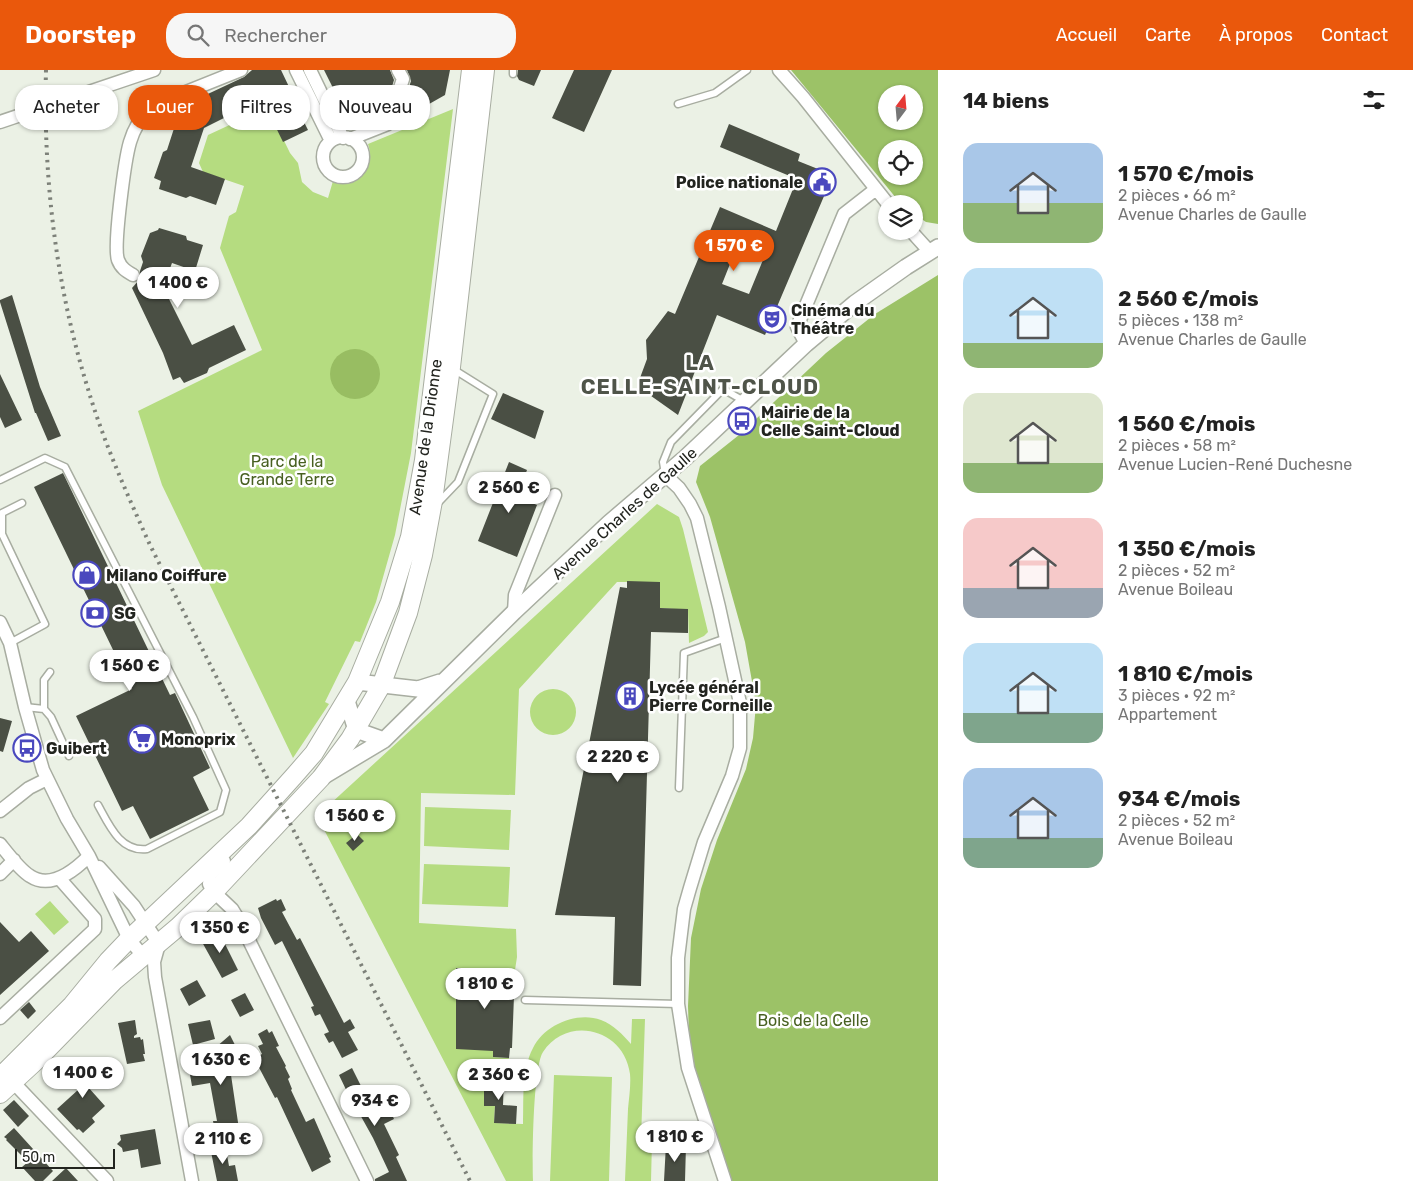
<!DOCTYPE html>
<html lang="fr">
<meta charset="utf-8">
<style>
body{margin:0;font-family:Rubik,sans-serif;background:#f6f6f6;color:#222;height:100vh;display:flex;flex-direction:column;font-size:19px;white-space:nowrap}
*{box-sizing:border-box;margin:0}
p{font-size:16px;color:#767676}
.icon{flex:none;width:28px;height:28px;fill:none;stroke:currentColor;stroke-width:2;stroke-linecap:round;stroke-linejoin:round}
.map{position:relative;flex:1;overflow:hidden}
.side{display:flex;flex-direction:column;background:#fff;width:475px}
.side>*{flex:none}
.hud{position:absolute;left:15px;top:15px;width:475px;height:45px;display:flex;gap:10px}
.needle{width:32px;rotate:16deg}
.buttons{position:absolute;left:878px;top:15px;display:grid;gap:10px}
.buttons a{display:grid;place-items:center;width:45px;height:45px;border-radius:50%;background:#fff;box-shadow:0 1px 4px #0004;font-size:25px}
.scale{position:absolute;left:15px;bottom:12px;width:100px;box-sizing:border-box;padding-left:5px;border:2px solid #22241f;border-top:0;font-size:14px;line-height:18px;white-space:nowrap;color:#22241f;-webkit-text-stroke:4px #fff;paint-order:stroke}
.price{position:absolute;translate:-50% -42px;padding:0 11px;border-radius:18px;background:#fff;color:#222;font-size:16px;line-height:32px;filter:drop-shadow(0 1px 2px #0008)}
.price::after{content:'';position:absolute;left:50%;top:30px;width:15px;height:11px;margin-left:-8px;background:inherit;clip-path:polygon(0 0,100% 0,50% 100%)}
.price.current{background:#ea580c;color:#fff}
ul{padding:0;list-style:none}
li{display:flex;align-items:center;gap:15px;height:125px;padding:0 25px}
li span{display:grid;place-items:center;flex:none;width:140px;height:100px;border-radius:15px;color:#555}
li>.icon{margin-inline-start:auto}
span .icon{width:60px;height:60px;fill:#fffc;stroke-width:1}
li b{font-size:21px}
h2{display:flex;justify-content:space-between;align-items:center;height:60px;padding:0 25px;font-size:21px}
.tag{padding:0 18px;border-radius:20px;background:#fff;box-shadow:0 1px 4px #0004;font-size:18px;line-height:45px}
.tag.current{background:#ea580c;color:#fff}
header{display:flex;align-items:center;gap:30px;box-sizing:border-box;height:70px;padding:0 25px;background:#ea580c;color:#fff}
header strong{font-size:24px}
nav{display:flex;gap:28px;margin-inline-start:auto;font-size:18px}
.search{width:350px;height:45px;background:#f6f6f6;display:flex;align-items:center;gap:12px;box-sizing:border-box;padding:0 18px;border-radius:20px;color:#767676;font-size:19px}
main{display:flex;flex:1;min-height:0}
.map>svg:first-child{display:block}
.green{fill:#b5dc80}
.forest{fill:#9cc267;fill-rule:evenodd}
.water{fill:#98bd62}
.building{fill:#4a4f44;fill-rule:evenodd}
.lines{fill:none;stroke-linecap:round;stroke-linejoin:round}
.service-casing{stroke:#a8ada1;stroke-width:9}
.minor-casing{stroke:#a8ada1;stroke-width:15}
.tertiary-casing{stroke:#a8ada1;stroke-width:18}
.secondary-casing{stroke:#a8ada1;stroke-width:20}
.service{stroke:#fff;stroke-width:6}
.minor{stroke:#fff;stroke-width:12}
.tertiary{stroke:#fff;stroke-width:15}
.secondary{stroke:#fff;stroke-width:18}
.rail{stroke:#7d8179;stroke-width:4;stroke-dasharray:2.5 5;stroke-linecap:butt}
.labels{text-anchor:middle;stroke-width:5;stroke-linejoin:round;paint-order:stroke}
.poi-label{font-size:16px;font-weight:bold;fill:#22241f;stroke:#fff;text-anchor:start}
.street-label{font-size:16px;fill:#22241f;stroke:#fff}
.park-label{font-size:16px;fill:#486021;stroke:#fff}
.district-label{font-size:21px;font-weight:bold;letter-spacing:1px;fill:#4f5449;stroke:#fff}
</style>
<header>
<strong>Doorstep</strong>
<div class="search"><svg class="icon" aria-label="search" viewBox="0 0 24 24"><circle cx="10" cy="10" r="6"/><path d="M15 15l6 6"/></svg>Rechercher</div>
<nav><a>Accueil</a><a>Carte</a><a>À propos</a><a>Contact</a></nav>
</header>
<main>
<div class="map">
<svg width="938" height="1111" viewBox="0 0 938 1111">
<rect width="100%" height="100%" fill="#ebf1e5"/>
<path class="green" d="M453,39l-42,344 -16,82 -19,67 -16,40 -5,-1 -30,61 4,2 -36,54 -131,-273 -24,-74 124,-61 -42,-102 9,-32 7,-4 8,-26 -41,-14 -4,-9 9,-28 54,-25 9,4 19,39 8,10 4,19 11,10 15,6 5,-17c3,1 8,3 12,3 19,-2 29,-23 23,-40z
M657,434l22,13 4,12 25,103 -4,4 -15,7 -1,-33 -28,-2v-26h-43l-98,107 -4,106 -94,-2 -2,130 97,6 1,28 -2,13 -58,-2 36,83v6l16,1 -5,20h-20v27l11,1 -1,17 29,1c1,-25 -2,-53 10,-76 11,-23 44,-37 68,-28 13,5 21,14 30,24l1,-25h13l-4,121 11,1 -1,40h-26c1,-24 2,-48 3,-72 1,-11 3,-24 2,-35 -6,-46 -63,-59 -87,-22 -10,15 -11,108 -10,129h-27l-189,-365z
M530 642a23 23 0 1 1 46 0a23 23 0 1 1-46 0Z
M425,737l86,3 -2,40 -85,-4z
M424,794l86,3 -2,40 -86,-3z
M50,831l19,21 -15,13 -19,-21z
M554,1005l58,2 -3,104h-59z"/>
<path class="forest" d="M791,0h147v154l-12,-2 -12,-8v-10h-13zM886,24h28v27h-28zM886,79h28v27h-28z
M938,205v906h-210l-38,-114 -2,-61 3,-68 10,-49 16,-49 29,-71 7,-31 3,-34 -11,-62 -35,-125 -14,-35 4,-16 39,-31 87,-82 49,-39z"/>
<path class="water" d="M330 304a25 25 0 1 1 50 0a25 25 0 1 1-50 0Z"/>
<path class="building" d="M252,0h29l10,21 -1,3 18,36 -25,12 -21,-43 -58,29 -13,39 34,12 -9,26 -26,-9 -4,2 -27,-9 2,-8 -7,-3 9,-26 4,-2 12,-37 -1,-5 66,-31z
M324,0h66l4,10 -3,10 -46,22z
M407,0h43l-5,25 -30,17 -14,-1 10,-30z
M518,0h23l-7,16 -15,-6 -2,-4z
M574,0h38l-28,62 -32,-14z
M729,54l71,30 -2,7 35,14 -68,160 -48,-20 -39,100 -41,-29 10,-27 -1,-19 22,-29 7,3 45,-107 56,24 21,-52 -77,-32zM738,174l27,11 -16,39 -27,-10z
M159,158l27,8 1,4 16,5 -8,26 -23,-8 -9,24 29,58 42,-20 12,25 -37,18 -2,5 -23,10 -4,-6 -7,3 -10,-27 -31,-65 8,-9v-8l3,-9 -2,-6 9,-23 8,-3z
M12,225l28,92 21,49 -13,5 -12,-28h-1l-35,-111v-2z
M0,304l22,46 -17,8 -5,-11z
M503,323l41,18 -9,28 -44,-20z
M509,392l18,8 -10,27 20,8 -20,52 -39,-16z
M63,403l107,222 5,-2 35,75 -17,9 16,33 -59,29 -17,-33 -11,5 -46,-95 56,-27 -98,-202z
M627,511l33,1v26l28,1v24l-37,-1 -10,354 -28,-1 2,-68 -60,-2 65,-328 7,1z
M0,648l12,3 -9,31 -3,-1z
M357,764l7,7 -11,10 -7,-8z
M276,829l1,2 4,-2 5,11 -4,2 15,28 3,-2 44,85 6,-4 5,9 -7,4 10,18 -16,8 -9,-17 -4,2 -5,-9 5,-2 -9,-18 -5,2 -4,-9 3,-1 -32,-65 -7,4 -14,-27 -3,-10z
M0,852l19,20 12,-11 18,20 -49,44z
M217,858l21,42 -16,8 -20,-36 3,-1 2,-7z
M456,898l59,2 -3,78h-2l-1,10 -16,-1v-6l-37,-2z
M197,910l9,16 -17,10 -9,-17z
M245,923l9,17 -14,7 -9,-17z
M29,932l7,9 -8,8 -8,-9z
M135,950l2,14 -3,2v2l6,-1 1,3 2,-1 2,15h-2l2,7 -18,3 -9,-41z
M210,950l5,19 -22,6 -5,-21z
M267,959l2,4 3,-2 7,15 -3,1 10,19 -1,1 5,10 -2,2 4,10 -1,1 15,32 8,-4 17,39 -2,1 2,4 -19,10 -35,-75 -2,1 -21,-40 8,-4 -4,-8 5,-2 -5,-10z
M230,965l16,32 -15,8 9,61 -23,5 -4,-20h4l-7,-38 -18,3 -3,-17 17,-3 -5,-6z
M93,989l12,12 -17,16 17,19 -13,12 3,4 -12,11 -4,-4 -2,1 -20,-21 22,-20 -8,-9z
M352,998l12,24 -3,2 10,20 17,-8 6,13 -10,5 15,31 -3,2 11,24h-32v-2l14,-7 -16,-34 -15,-27 -4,2 -6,-13 2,-2 -11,-23z
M484,1008h20l-1,27 14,1 -1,18 -22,-1 1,-17h-11z
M14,1030l15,16 -11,11 -15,-17z
M14,1058l39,43 -10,10h-8l-13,-14 6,-5 -22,-22 1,-1 -3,-2z
M155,1059l6,35 -20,4 -3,-19 -15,3 -1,-4 -5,-4 4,-4 -1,-5z
M225,1074l4,22 6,-1 3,16h-21l-7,-34z
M666,1074l20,1 -1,36h-21z
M66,1098l12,13h-26z"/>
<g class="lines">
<g class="service-casing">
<path id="service" d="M513,4v-4
M678,34l37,-11 32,-23
M665,404l-2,-12 8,-20 52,-53 21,12
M0,410l45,-22 20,9 128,250 33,73 -6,22 -73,37c-27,3 -38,-24 -49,-44
M437,434l21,-22 35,-88 -40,-25
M10,573l35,-19 -43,-90v-21l20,-10
M25,637l19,2v-29l6,-8
M44,639l7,8 18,39
M679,718l5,-135 42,-15
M525,930l153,4"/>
</g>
<g class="minor-casing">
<path id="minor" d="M296,0l35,71
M310,0l33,68
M779,0l24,27 85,107
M0,52l154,-52
M323 87a20 20 0 1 1 40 0a20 20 0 1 1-40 0Z
M350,69l38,-15 15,-45 -5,-9
M911,161l19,21
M133,205c-7,-4 -12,-7 -15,-15 -5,-14 7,-101 12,-118 4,-14 12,-26 21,-36l90,-36
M806,274l-9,-17 47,-113 32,-25
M665,405l14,13 11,16 7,14 22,89 21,96v45l-8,28 -28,66 -14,46 -6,21 -6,49v46l10,64 37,113
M514,542l1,-17 40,-100
M0,552l10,21 15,64 18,63 24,49 22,37 40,83 14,17
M0,741l29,-23 18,-9
M0,774c8,10 20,26 30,32 21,14 45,-6 59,-20
M224,791l-14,14 -1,9 5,8 18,17 8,13 127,259
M99,797l35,39 25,38 -5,18 1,15 37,204
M0,804l14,-14
M0,948l95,-89v-10l-36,-41
M13,1012l94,99"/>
</g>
<g class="tertiary-casing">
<path id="tertiary" d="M357,612l61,7 22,-7
M347,631l9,29 28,10
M324,706l60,-36 130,-128 95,-89 76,-65 121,-114 49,-41 51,-36 32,-20"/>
</g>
<g class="secondary-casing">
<path id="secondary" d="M0,1007l72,-72 36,-44 21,-22 120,-113 45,-50 20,-23 43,-71 33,-80 20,-65 14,-77 47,-390
M0,1024l37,-34 78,-80 63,-53 36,-35 107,-114 29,-39 31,-53 27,-73 15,-58 10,-54 18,-134 34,-297"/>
</g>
<use href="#service" class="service"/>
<use href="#minor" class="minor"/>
<use href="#tertiary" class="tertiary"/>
<use href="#secondary" class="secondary"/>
<path class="rail" d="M46,0c-3,108 10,216 42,319 16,54 39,105 62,156l320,636"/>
</g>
<defs>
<g id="civic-ring" transform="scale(1.4375)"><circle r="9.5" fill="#fff" stroke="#4a48be" stroke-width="1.5"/><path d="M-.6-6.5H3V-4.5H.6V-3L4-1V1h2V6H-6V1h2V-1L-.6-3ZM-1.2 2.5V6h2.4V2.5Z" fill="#4a48be"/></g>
<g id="theatre-ring" transform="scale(1.4375)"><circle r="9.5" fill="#fff" stroke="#4a48be" stroke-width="1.5"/><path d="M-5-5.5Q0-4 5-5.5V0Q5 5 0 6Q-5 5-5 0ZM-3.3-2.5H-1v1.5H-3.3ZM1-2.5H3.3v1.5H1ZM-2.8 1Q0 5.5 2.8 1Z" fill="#4a48be"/></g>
<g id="bus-ring" transform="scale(1.4375)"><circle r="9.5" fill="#fff" stroke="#4a48be" stroke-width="1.5"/><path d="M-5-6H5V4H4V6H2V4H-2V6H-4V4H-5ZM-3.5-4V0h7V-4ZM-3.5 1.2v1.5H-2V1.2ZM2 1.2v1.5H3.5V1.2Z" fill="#4a48be"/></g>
<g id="shop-ring" transform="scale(1.4375)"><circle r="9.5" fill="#fff" stroke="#4a48be" stroke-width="1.5"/><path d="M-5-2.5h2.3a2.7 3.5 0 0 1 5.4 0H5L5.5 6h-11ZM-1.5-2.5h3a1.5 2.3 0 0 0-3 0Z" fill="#4a48be"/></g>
<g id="bank-ring" transform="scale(1.4375)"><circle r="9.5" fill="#fff" stroke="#4a48be" stroke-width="1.5"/><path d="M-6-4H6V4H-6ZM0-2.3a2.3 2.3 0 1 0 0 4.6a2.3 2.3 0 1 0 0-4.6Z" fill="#4a48be"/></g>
<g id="building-ring" transform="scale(1.4375)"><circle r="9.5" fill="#fff" stroke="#4a48be" stroke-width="1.5"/><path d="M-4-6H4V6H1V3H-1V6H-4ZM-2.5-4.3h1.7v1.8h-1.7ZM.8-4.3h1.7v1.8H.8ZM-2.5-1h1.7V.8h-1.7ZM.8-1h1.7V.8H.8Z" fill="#4a48be"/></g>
<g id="supermarket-ring" transform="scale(1.4375)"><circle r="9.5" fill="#fff" stroke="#4a48be" stroke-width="1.5"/><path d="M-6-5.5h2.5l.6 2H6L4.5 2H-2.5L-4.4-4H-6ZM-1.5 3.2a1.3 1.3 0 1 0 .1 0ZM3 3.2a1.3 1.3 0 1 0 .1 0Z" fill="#4a48be"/></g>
</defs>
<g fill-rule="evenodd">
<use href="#civic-ring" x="822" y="112"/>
<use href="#theatre-ring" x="772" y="249"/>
<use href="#bus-ring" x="742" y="351"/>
<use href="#shop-ring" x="87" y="505"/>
<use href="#bank-ring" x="95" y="543"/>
<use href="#building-ring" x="630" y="626"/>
<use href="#supermarket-ring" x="142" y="669"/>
<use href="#bus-ring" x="27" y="678"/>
</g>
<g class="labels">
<g class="poi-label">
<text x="803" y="118" text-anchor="end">Police nationale</text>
<text x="791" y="246">Cinéma du<tspan x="791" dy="18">Théâtre</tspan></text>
<text x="761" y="348">Mairie de la<tspan x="761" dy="18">Celle Saint-Cloud</tspan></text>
<text x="106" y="511">Milano Coiffure</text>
<text x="114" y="549">SG</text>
<text x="649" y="623">Lycée général<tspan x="649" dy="18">Pierre Corneille</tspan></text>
<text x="161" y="675">Monoprix</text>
<text x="46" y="684">Guibert</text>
</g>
<g class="street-label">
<text transform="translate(425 367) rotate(-82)" y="6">Avenue de la Drionne</text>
<text transform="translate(624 443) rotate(-42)" y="6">Avenue Charles de Gaulle</text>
</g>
<g class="park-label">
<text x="287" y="397">Parc de la<tspan x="287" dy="18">Grande Terre</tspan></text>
<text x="813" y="956">Bois de la Celle</text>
</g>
<g class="district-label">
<text x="700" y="300">LA<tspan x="700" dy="24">CELLE-SAINT-CLOUD</tspan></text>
</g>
</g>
</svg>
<div class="buttons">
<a><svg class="needle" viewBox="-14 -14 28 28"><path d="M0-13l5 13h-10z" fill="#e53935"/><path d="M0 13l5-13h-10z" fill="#767676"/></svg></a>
<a><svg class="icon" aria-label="locate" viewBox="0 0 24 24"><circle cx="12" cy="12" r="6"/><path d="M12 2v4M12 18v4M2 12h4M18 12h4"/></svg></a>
<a><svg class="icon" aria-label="layers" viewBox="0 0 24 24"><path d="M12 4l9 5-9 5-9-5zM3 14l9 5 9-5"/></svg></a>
</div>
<div class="scale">50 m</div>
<b class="price current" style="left:734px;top:202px">1 570 €</b>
<b class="price" style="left:178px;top:239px">1 400 €</b>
<b class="price" style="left:509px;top:444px">2 560 €</b>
<b class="price" style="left:130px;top:622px">1 560 €</b>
<b class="price" style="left:618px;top:713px">2 220 €</b>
<b class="price" style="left:355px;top:772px">1 560 €</b>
<b class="price" style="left:220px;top:884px">1 350 €</b>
<b class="price" style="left:485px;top:940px">1 810 €</b>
<b class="price" style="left:221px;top:1016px">1 630 €</b>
<b class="price" style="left:83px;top:1029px">1 400 €</b>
<b class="price" style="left:499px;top:1031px">2 360 €</b>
<b class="price" style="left:375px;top:1057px">934 €</b>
<b class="price" style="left:675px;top:1093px">1 810 €</b>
<b class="price" style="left:223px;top:1095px">2 110 €</b>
<div class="hud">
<a class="tag">Acheter</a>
<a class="tag current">Louer</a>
<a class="tag">Filtres</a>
<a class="tag">Nouveau</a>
</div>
</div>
<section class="side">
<h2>14 biens<svg class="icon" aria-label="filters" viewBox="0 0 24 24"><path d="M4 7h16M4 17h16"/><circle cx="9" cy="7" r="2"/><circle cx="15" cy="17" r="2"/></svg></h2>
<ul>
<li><span style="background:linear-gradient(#a9c7e8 60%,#8fb573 0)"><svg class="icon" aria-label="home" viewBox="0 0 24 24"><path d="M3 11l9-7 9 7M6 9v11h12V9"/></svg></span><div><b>1 570 €/mois</b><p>2 pièces · 66 m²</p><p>Avenue Charles de Gaulle</p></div></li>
<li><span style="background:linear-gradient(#bfe0f5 75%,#8fb573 0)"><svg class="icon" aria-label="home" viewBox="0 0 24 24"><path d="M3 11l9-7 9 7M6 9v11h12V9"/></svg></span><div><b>2 560 €/mois</b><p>5 pièces · 138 m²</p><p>Avenue Charles de Gaulle</p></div></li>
<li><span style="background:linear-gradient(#dfe7d0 70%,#8fb573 0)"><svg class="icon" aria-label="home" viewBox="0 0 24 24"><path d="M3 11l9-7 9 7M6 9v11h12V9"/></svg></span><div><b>1 560 €/mois</b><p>2 pièces · 58 m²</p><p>Avenue Lucien-René Duchesne</p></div></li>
<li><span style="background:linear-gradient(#f6c9c9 70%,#9aa5b1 0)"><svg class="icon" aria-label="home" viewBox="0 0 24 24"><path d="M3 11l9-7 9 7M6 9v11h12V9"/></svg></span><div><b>1 350 €/mois</b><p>2 pièces · 52 m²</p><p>Avenue Boileau</p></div></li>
<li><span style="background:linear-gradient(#bfe0f5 70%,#7fa58c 0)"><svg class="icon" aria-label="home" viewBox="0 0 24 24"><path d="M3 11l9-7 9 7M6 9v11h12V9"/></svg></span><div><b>1 810 €/mois</b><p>3 pièces · 92 m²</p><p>Appartement</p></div></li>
<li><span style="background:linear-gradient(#a9c7e8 70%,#7fa58c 0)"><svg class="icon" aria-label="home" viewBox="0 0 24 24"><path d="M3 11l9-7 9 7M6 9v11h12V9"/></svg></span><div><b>934 €/mois</b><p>2 pièces · 52 m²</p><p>Avenue Boileau</p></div></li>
</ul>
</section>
</main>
